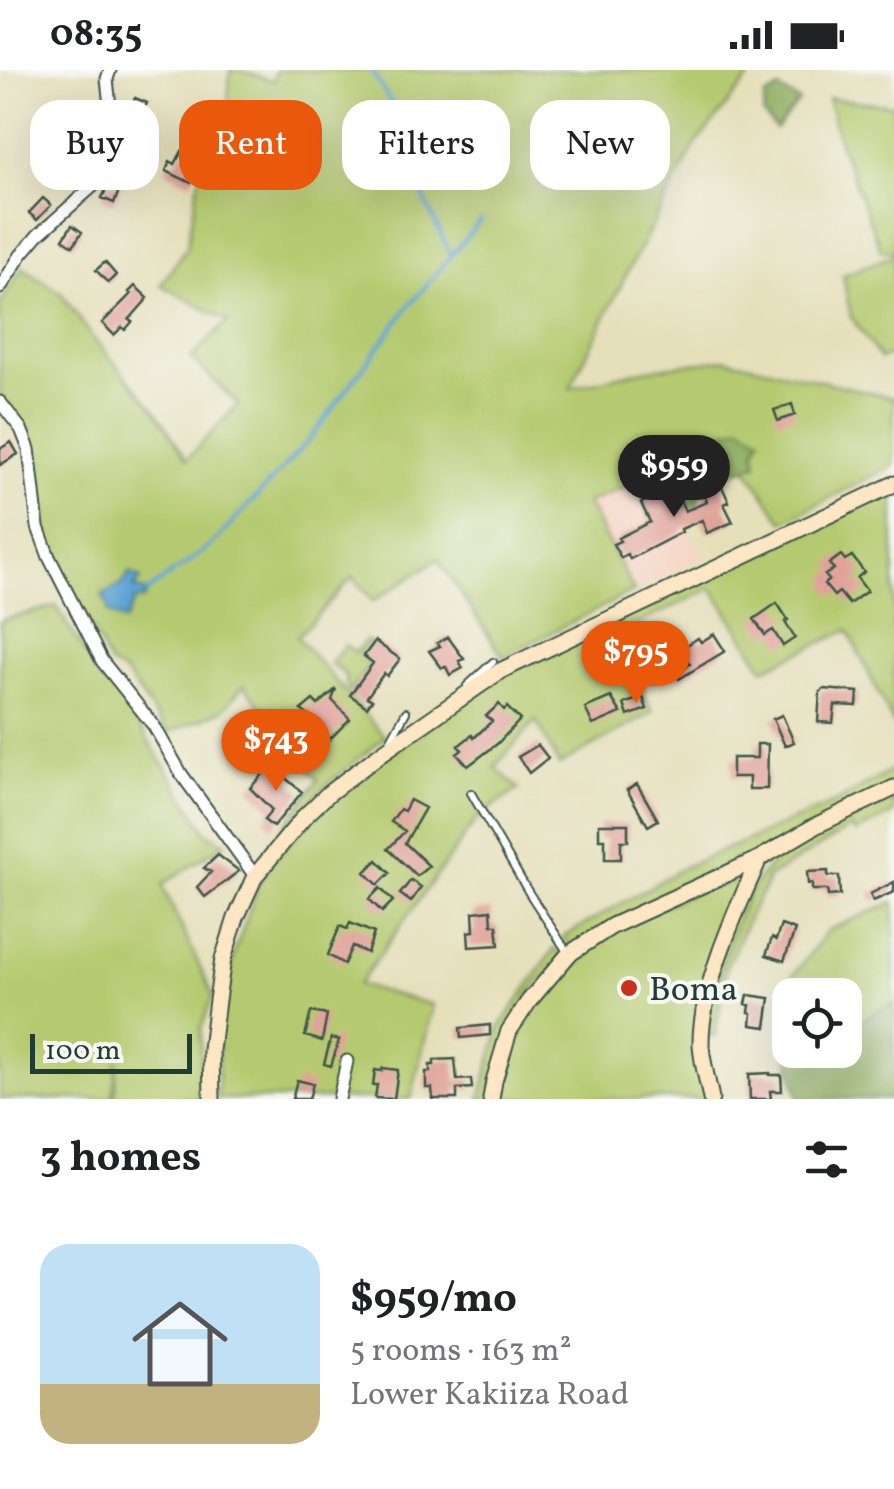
<!DOCTYPE html>
<meta charset="utf-8">
<style>
body{margin:0;font-family:Vollkorn,serif;background:#f6f6f6;color:#202124;height:100vh;display:flex;flex-direction:column;font-size:38px;white-space:nowrap}
*{box-sizing:border-box;margin:0}
p{font-size:32px;color:#757577}
.icon{flex:none;width:55px;height:55px;fill:none;stroke:currentColor;stroke-width:2;stroke-linecap:round;stroke-linejoin:round}
.map{position:relative;height:1029px;overflow:hidden}
.details{display:flex;flex-direction:column;background:#fff;flex:1}
.details>*{flex:none}
.top-card{position:absolute;left:30px;top:30px;width:835px;height:90px;display:flex;gap:20px}
.buttons{position:absolute;left:772px;top:908px;display:grid;gap:20px}
.buttons a{display:grid;place-items:center;width:90px;height:90px;border-radius:20px;background:#fff;box-shadow:0 10px 40px #0002;font-size:50px}
.scale{position:absolute;left:30px;bottom:25px;width:162px;box-sizing:border-box;padding-left:10px;border:5px solid #1f3d34;border-top:0;font-size:28px;line-height:35px;white-space:nowrap;color:#1f3d34;-webkit-text-stroke:8px #f6f6f2;paint-order:stroke}
.price{position:absolute;translate:-50% -85px;padding:0 22px;border-radius:35px;background:#ea580c;color:#fff;font-size:32px;line-height:65px;filter:drop-shadow(0 2px 5px #0008)}
.price::after{content:'';position:absolute;left:50%;top:60px;width:30px;height:22px;margin-left:-15px;background:inherit;clip-path:polygon(0 0,100% 0,50% 100%)}
.price.selected{background:#222;color:#fff}
ul{padding:0;list-style:none}
li{display:flex;align-items:center;gap:30px;height:250px;padding:0 40px}
li span{display:grid;place-items:center;flex:none;width:280px;height:200px;border-radius:30px;color:#555}
li>.icon{margin-inline-start:auto}
span .icon{width:120px;height:120px;fill:#fffc;stroke-width:1}
li b{font-size:42px}
h2{display:flex;justify-content:space-between;align-items:center;height:120px;padding:0 40px;font-size:42px}
.pill{padding:0 35px;border-radius:30px;background:#fff;box-shadow:0 10px 40px #0002;font-size:35px;line-height:90px}
.pill.selected{background:#ea580c;color:#fff}
.status{display:flex;justify-content:space-between;align-items:center;height:70px;padding:0 50px;background:#fff;direction:ltr}
.status svg{height:28px;fill:currentColor}
.map>svg:first-child{display:block}
.built{fill:#f5d3c1}
.green{fill:#b5ca6f;stroke:#6a8452;stroke-width:2.5;fill-rule:evenodd}
.forest{fill:#90ae62;stroke:#58764b;stroke-width:2.5}
.water{fill:#5ea4d4;stroke:#3e7084;stroke-width:2.5}
.lines{fill:none;stroke-linecap:round;stroke-linejoin:round}
.stream{stroke:#5ea4d4;stroke-width:4}
.building{fill:#e0a399}
.service-casing{stroke:#3d5548;stroke-width:10}
.minor-casing{stroke:#3d5548;stroke-width:15}
.secondary-casing{stroke:#3d5548;stroke-width:19}
.service{stroke:#fff;stroke-width:6}
.minor{stroke:#fff;stroke-width:11}
.secondary{stroke:#fce6c4;stroke-width:15}
.poi-dot{fill:#c8321e;stroke:#f6f6f2;stroke-width:4}
.labels{text-anchor:middle;stroke-width:8;stroke-linejoin:round;paint-order:stroke}
.poi-label{font-size:35px;fill:#1f3d34;stroke:#f6f6f2;text-anchor:start}
</style>
<div class="status"><b>08:35</b><svg viewBox="0 0 49 12"><path d="M0 12V9h3v3zM5 12V6h3v6zM10 12V3h3v9zM15 12V0h3v12zM26 1h20v11H26zM47 4h2v5h-2z"/></svg></div>
<div class="map">
<svg width="894" height="1029" viewBox="0 0 894 1029">
<rect width="100%" height="100%" fill="#f6f6f2"/>
<filter id="ink" filterUnits="userSpaceOnUse"><feTurbulence type="fractalNoise" baseFrequency=".01" numOctaves="2"/><feDisplacementMap in="SourceGraphic" scale="20" xChannelSelector="R" yChannelSelector="G"/><feConvolveMatrix kernelMatrix="1 2 1 2 8 2 1 2 1" color-interpolation-filters="sRGB"/></filter>
<filter id="wash" filterUnits="userSpaceOnUse"><feTurbulence type="fractalNoise" baseFrequency=".0048" numOctaves="4" result="noise"/><feDisplacementMap in="SourceGraphic" scale="40" xChannelSelector="R" yChannelSelector="G"/><feGaussianBlur stdDeviation="2.25" result="paint"/><feColorMatrix in="noise" values="0 0 0 0 0 0 0 0 0 0 0 0 0 0 0 0 0 1.4 0 .05"/><feComposite in="paint" operator="in"/></filter>
<g filter="url(#wash)">
<rect width="100%" height="100%" fill="#e5dfba"/>
<path class="built" d="M651,404l53,83 -70,34 -48,-88z"/>
<path class="green" d="M230,0h10l33,11 3,-11h479l-60,75 -66,124 -59,119 73,-18 83,-11 168,39v67l-111,57 -54,-79 -142,60 47,88 -131,66 -65,-98 -65,42 -20,-24 -56,60 88,100 -63,52 -60,68 56,-77 -74,-95 -21,25 -55,23 -42,-59 -16,-9 -63,-127 -9,-80 -17,-39 -21,-23v-92l22,-37 39,26 32,45 61,70 33,51 51,-55 -47,-46 37,-37 -67,-36 26,-38 13,-73 26,-22 -10,-11 11,-16z
M828,28l66,7v147l-13,-2 -42,-108z
M894,185v98l-13,6 -30,-42 -8,-42z
M894,418v238l-46,-96 -84,39 -52,-81 -97,47 38,77 -94,53 -23,-45 -41,47 24,22 -40,27 -121,169 75,20 -22,94h-193v-59l3,-27 15,-65 24,-67 15,-24 57,-58 16,-10 28,-28 137,-92z
M56,536l44,72 24,24 83,131 18,10 -63,42 51,110 -12,34 -2,70h-84l2,-40 -5,40h-112v-478z
M367,570l4,3 -11,12 10,9 -20,27 -4,-7 -1,-9 -14,-12 14,-18 10,7z
M894,699v17l-322,165 -9,-14 123,-71 153,-65z
M894,729v14l-39,20 -4,-6 -85,52 2,3 -16,27 -25,57 -13,71 -10,-1 1,-11c14,-44 30,-123 62,-156 26,-27 91,-52 127,-70z
M755,800l-54,154 11,75h-217l18,-65 18,-30 78,-74 89,-40 35,-8z
M894,832v197h-95l-13,-53v-61l42,-55zM790,925h55v55h-55z
M554,879l9,7 -34,38 -41,105h-8l20,-72z"/>
<path class="forest" d="M779,19l20,12 -23,28 -13,-15 2,-17z
M741,356l20,12 -6,12 2,14 -61,19 3,22 -14,3 -14,-23 -21,8 -27,-29v-11l37,-17 43,2z
M894,932v97h-95l-13,-53h4v4h55v-20z"/>
<path class="water" d="M130,503l11,6 -7,9 13,4 -4,8h-8l-10,21 -17,-8 -1,-10 -5,-7 21,-13z"/>
<g class="lines">
<path class="stream" d="M371,0l22,36 30,90 28,60
M147,522l65,-47 98,-106 99,-133 72,-86"/>
</g>
<g id="blocks">
<path class="building" d="M135,28l12,5 -6,13 -12,-5z
M182,81l15,8 -6,12 4,2 -4,10 -25,-12 4,-10 5,3z
M110,111l11,5 -7,17 -12,-5z
M43,128l8,7 -14,15 -8,-7z
M72,155l10,7 -9,14 -10,-7z
M105,192l11,13 -8,8 -12,-13z
M135,216l13,12 -19,22 3,2 -7,8 -3,-3 -8,8 -12,-12 29,-29 -2,-2z
M792,334l3,11 -17,6 -4,-11z
M11,372l7,12 -18,11v-16z
M720,412l9,20 -5,2 9,18 -26,11 -5,-13 -21,9 1,3 -52,27 -3,-5 -6,4 -8,-14 7,-3 -2,-3 32,-16 -9,-19 13,-6 2,3 19,-10 10,21 22,-9 -5,-12z
M841,485l4,5 7,-4 12,16 -7,6 10,13 -18,13 -10,-12 -5,4 -10,-12 5,-4 -4,-5 9,-6 -5,-5z
M777,533l11,17 -3,2 10,16 -12,8 -10,-16 -8,5 -11,-16z
M714,564l11,17 -46,28 -2,-4 13,-11 -9,-15 17,-11 3,4z
M448,567l16,22 -5,2 4,7 -13,7 -4,-8 -4,1 -13,-17 11,-5 -3,-3z
M375,571l25,18 -13,17 -3,-3 -17,24 5,3 -5,7 -17,-12 23,-32 -9,-7z
M336,619l-4,11 18,19 -29,29 -24,-24 12,-8 -8,-6 12,-10 5,5z
M824,619l34,3 -1,14 -22,-1 -2,18 -15,-1 2,-30z
M611,627l10,16 -28,12 -8,-17z
M643,627l4,12 -19,7 -4,-12z
M499,634l5,6 3,-3 13,13 -23,24 -29,22 -11,-12 5,-4 -4,-4 14,-11 2,3 18,-17 -6,-5z
M782,645l12,27 -9,4 -12,-27z
M757,674h11l-1,45h-18v-12h-17v-19h25z
M538,675l10,13 -19,15 -11,-16z
M271,696l31,26 -29,35 -9,-7 8,-10 -22,-22z
M637,714l21,36 -10,6 -21,-36z
M410,730l15,8 -20,35 24,23 -12,10 -29,-27 17,-18 -14,-9 9,-13 4,2z
M599,754h29v17h-7v18h-16v-20h-6z
M218,785l21,16 -34,26 -8,-10 14,-15 -7,-4z
M377,790l13,13 -12,12 -13,-13z
M828,801v5h11l1,19 -12,1 -1,-6h-15v-7l-4,1 -1,-12z
M411,810l10,7 -10,15 -11,-8z
M894,812v10l-21,9 -3,-7z
M380,818l13,13 -11,11 -13,-13z
M491,840l1,15h5l2,20 -30,2 -1,-15 6,-1 -1,-19z
M350,853l24,10 -7,20 -15,-7 -8,18 -16,-9 12,-29 7,3z
M781,855l14,5 -11,31 -18,-6 6,-17 4,2z
M748,925l22,3 -4,29 -15,-2 1,-12 -3,-1 1,-7 -4,-1z
M311,942l16,3 -5,26 -17,-5z
M490,955v10l-29,3 -1,-10z
M331,968l8,2 -8,26 -7,-2z
M455,989l2,21 14,-1 1,9 -15,1v10h-24l-1,-11h-6v-16h4v-7h4v-5z
M383,998l15,2 -4,29 -19,-1 2,-13h-4l2,-15 7,1z
M770,1003v2h11l1,16h-12l1,8h-21l-1,-25z
M297,1010l16,4 -4,15h-17z"/>
</g>
</g>
<g filter="url(#ink)">
<use href="#blocks" fill-opacity="0" stroke="#3d5548" stroke-width="2.5"/>
<g class="lines">
<g class="service-casing">
<path id="service" d="M467,616l26,-24
M389,673l17,-31
M471,723l58,100 39,60"/>
</g>
<g class="minor-casing">
<path id="minor" d="M0,218l21,-33 17,-20 62,-55 14,-38 -7,-63 3,-9
M0,332l21,27 8,20 9,78 11,30 53,104 52,65 28,49 73,101
M339,1029l8,-38"/>
</g>
<g class="secondary-casing">
<path id="secondary" d="M212,1029l-1,-49 6,-50 6,-41 13,-41 19,-42 50,-60 24,-23 54,-41 117,-81 394,-187
M491,1029l3,-18 15,-50 20,-30 40,-47 43,-28 147,-67 56,-33 79,-38
M711,1029c-3,-17 -9,-36 -10,-54 -1,-57 35,-134 58,-186"/>
</g>
<use href="#service" class="service"/>
<use href="#minor" class="minor"/>
<use href="#secondary" class="secondary"/>
</g>
</g>
<circle class="poi-dot" cx="629" cy="918" r="10"/>
<g class="labels">
<g class="poi-label">
<text x="649" y="930">Boma</text>
</g>
</g>
</svg>
<div class="buttons">
<a><svg class="icon" aria-label="locate" viewBox="0 0 24 24"><circle cx="12" cy="12" r="6"/><path d="M12 2v4M12 18v4M2 12h4M18 12h4"/></svg></a>
</div>
<div class="scale">100 m</div>
<b class="price selected" style="left:674px;top:450px">$959</b>
<b class="price" style="left:636px;top:636px">$795</b>
<b class="price" style="left:276px;top:724px">$743</b>
<div class="top-card">
<a class="pill">Buy</a>
<a class="pill selected">Rent</a>
<a class="pill">Filters</a>
<a class="pill">New</a>
</div>
</div>
<section class="details">
<h2>3 homes<svg class="icon" aria-label="filters" viewBox="0 0 24 24"><path d="M4 7h16M4 17h16"/><circle cx="9" cy="7" r="2"/><circle cx="15" cy="17" r="2"/></svg></h2>
<ul>
<li><span style="background:linear-gradient(#bfe0f5 70%,#c2b280 0)"><svg class="icon" aria-label="home" viewBox="0 0 24 24"><path d="M3 11l9-7 9 7M6 9v11h12V9"/></svg></span><div><b>$959/mo</b><p>5 rooms · 163 m²</p><p>Lower Kakiiza Road</p></div></li>
</ul>
</section>
